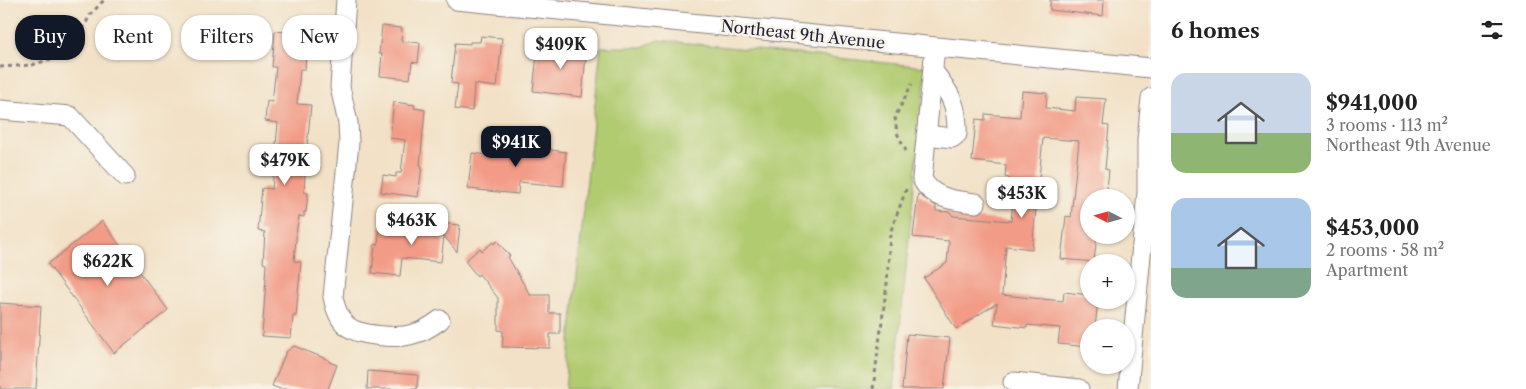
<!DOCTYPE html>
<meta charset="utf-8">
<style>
body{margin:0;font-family:"Libre Caslon Text",serif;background:#f2f2f2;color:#222;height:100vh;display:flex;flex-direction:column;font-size:19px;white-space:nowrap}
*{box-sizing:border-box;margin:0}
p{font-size:16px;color:#767676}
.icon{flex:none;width:28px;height:28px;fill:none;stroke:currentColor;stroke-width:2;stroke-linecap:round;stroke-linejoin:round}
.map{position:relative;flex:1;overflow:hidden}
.side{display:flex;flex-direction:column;background:#fff;width:375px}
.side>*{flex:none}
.top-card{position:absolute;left:15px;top:15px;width:475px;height:45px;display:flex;gap:10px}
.needle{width:32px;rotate:276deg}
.tools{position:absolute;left:1080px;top:189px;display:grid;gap:10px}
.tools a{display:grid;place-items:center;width:55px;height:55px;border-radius:50%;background:#fff;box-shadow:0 1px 4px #0004;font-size:25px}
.price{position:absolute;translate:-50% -42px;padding:0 11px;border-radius:10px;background:#fff;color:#222;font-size:16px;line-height:32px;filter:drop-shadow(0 1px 2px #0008)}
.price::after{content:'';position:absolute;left:50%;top:30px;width:15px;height:11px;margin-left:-8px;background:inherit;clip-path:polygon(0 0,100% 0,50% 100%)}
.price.on{background:#111827;color:#fff}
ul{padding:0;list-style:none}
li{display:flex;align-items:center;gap:15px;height:125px;padding:0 20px}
li span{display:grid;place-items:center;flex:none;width:140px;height:100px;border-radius:15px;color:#555}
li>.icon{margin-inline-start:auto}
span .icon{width:60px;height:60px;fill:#fffc;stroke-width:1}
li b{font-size:21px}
h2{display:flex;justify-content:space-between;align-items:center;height:60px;padding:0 20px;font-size:21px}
.chip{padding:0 18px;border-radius:20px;background:#fff;box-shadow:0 1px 4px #0004;font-size:18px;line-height:45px}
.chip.on{background:#111827;color:#fff}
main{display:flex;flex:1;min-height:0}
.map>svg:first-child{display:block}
.green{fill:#b1cb70;stroke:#6a7656}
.building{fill:#f29b86}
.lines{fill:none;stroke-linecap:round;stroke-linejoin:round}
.minor-casing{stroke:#8a8280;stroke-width:21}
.path{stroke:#8a8280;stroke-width:3;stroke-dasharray:4 4;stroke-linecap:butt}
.minor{stroke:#fff;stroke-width:19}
.labels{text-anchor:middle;stroke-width:5;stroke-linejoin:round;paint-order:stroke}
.street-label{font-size:16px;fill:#22223b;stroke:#f7f3e8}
</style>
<main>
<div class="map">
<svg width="1151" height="389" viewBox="0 0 1151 389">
<rect width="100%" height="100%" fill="#f7f3e8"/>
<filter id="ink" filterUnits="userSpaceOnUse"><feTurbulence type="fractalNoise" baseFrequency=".02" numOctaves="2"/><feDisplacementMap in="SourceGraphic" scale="10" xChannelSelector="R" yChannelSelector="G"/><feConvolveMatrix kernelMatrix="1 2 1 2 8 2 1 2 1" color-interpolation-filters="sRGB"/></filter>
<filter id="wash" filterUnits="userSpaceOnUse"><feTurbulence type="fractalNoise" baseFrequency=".0096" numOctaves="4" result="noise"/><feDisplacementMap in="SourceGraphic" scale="20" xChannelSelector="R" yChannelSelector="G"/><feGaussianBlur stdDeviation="1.12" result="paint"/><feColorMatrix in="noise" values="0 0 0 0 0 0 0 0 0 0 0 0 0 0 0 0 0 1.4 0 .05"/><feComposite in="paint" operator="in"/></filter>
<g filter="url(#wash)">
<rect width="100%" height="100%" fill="#f2e1c6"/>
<path class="green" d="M658,40l268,27 -32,322h-329l36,-342h41z"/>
<g id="blocks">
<path class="building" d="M1050,0h54l-1,16 -53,-6z
M382,26l20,2 -1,13 19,2 -2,20 -6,-1 -2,17 -30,-3 2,-22h-3z
M275,31l32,3 -2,35h-5l-3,35 14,1 -4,42h3l-2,13h-2l-2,32 4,1 -2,19h-2v5l-5,-1 -2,12 -3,33 7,1 -5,54h-3l-2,22 -29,-2 4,-58h-1l1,-14 -3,-1 2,-31 -7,-1 4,-43 10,1 6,-66 -13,-2 2,-20 5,1 4,-35h-4z
M481,36l21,2 -5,49 -23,-3 -2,27 -17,-2 3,-25 -7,-1 4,-40 15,1v-2h10z
M565,44l22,2 -5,51 -49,-6 5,-46 26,3z
M1022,91l25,2 -1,15 29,3 1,-14 30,2 -3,26 6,1 -4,43 4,1 -3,28h-17v37h8l-3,27 -33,-3 5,-43 5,1 8,-76 -36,-3 -11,111 -26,-3 -4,49 61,6 1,-9 25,3v5h9l-3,28h-6v19l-31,-3 2,-16 -33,-3v3l-33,-4 3,-21 -41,26 -32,-51 23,-15 2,-22 -36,-4 5,-43 18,12v5l14,1 3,4 58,5 3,-32 -7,-1 2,-10 -4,-1 1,-12 -34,-4 4,-42 9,1v-6l35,3z
M394,102l21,3 -1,3 11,2 -5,55 2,1 -4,31 -37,-5 2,-17 13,2v-4h5l4,-33 -15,-2z
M490,142l61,6v2l15,2 -3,34 -44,-4 -1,12 -50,-5 4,-36 17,2z
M102,221l66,89 -54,43 -66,-89z
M427,222l33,3 -3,27 -13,-16 -3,26 -39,-4 -2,18 -28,-3 3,-29 3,1 2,-19 46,4z
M497,241l13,15 -2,1 22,38h19v18h11v21h-10v14l-48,-1 1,-16 -5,-1v-32l-19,-24 -2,2 -12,-15 15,-13 2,3 11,-9 1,2z
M0,303l41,3 -5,83h-36z
M907,334l43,4 -6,51h-42z
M294,346l35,14v2l8,3 -9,24h-48l-8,-3 14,-34z
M368,371l50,4 -1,14h-50z"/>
</g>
</g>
<g filter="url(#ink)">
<use href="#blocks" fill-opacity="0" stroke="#8a8280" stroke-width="1"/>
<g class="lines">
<g class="minor-casing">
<path id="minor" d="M346,0l-6,87 8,36 1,20 -16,154c2,10 5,21 13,28 11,11 53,14 67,9 10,-2 19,-8 27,-14
M456,0l695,68
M935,47l-13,132c10,20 34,22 54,24
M0,110l70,6 55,60
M926,135l26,3 5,-4c1,-29 -7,-41 -24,-63
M1013,382l66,7
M1128,389l19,-196v-53l4,-42"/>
</g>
<path class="path" d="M0,67l32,-2 22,-7 25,-21 11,-22 14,-15
M906,151l-9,-18 -2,-16 17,-33
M873,389l14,-106 3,-50 17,-46"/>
<use href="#minor" class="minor"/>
</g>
</g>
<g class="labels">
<g class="street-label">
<text transform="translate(803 34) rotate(6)" y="6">Northeast 9th Avenue</text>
</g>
</g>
</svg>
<div class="tools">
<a><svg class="needle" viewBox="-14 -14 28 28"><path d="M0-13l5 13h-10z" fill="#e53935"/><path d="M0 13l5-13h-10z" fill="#767676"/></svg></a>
<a>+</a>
<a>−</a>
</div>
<b class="price" style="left:561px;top:70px">$409K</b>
<b class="price on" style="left:516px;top:168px">$941K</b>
<b class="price" style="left:285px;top:186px">$479K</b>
<b class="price" style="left:1022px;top:219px">$453K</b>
<b class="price" style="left:412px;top:246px">$463K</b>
<b class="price" style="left:108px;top:287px">$622K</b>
<div class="top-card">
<a class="chip on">Buy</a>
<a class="chip">Rent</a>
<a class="chip">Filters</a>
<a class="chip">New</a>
</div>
</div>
<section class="side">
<h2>6 homes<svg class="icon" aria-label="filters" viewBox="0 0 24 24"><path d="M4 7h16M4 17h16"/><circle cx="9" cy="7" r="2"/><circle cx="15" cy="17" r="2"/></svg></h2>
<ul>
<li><span style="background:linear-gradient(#c9d6e8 60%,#8fb573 0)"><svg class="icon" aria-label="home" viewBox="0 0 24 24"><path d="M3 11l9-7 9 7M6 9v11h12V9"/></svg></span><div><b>$941,000</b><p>3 rooms · 113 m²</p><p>Northeast 9th Avenue</p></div></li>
<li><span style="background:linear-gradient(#a9c7e8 70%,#7fa58c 0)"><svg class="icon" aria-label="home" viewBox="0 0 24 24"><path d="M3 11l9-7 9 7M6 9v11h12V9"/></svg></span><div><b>$453,000</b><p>2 rooms · 58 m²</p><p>Apartment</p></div></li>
</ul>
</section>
</main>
